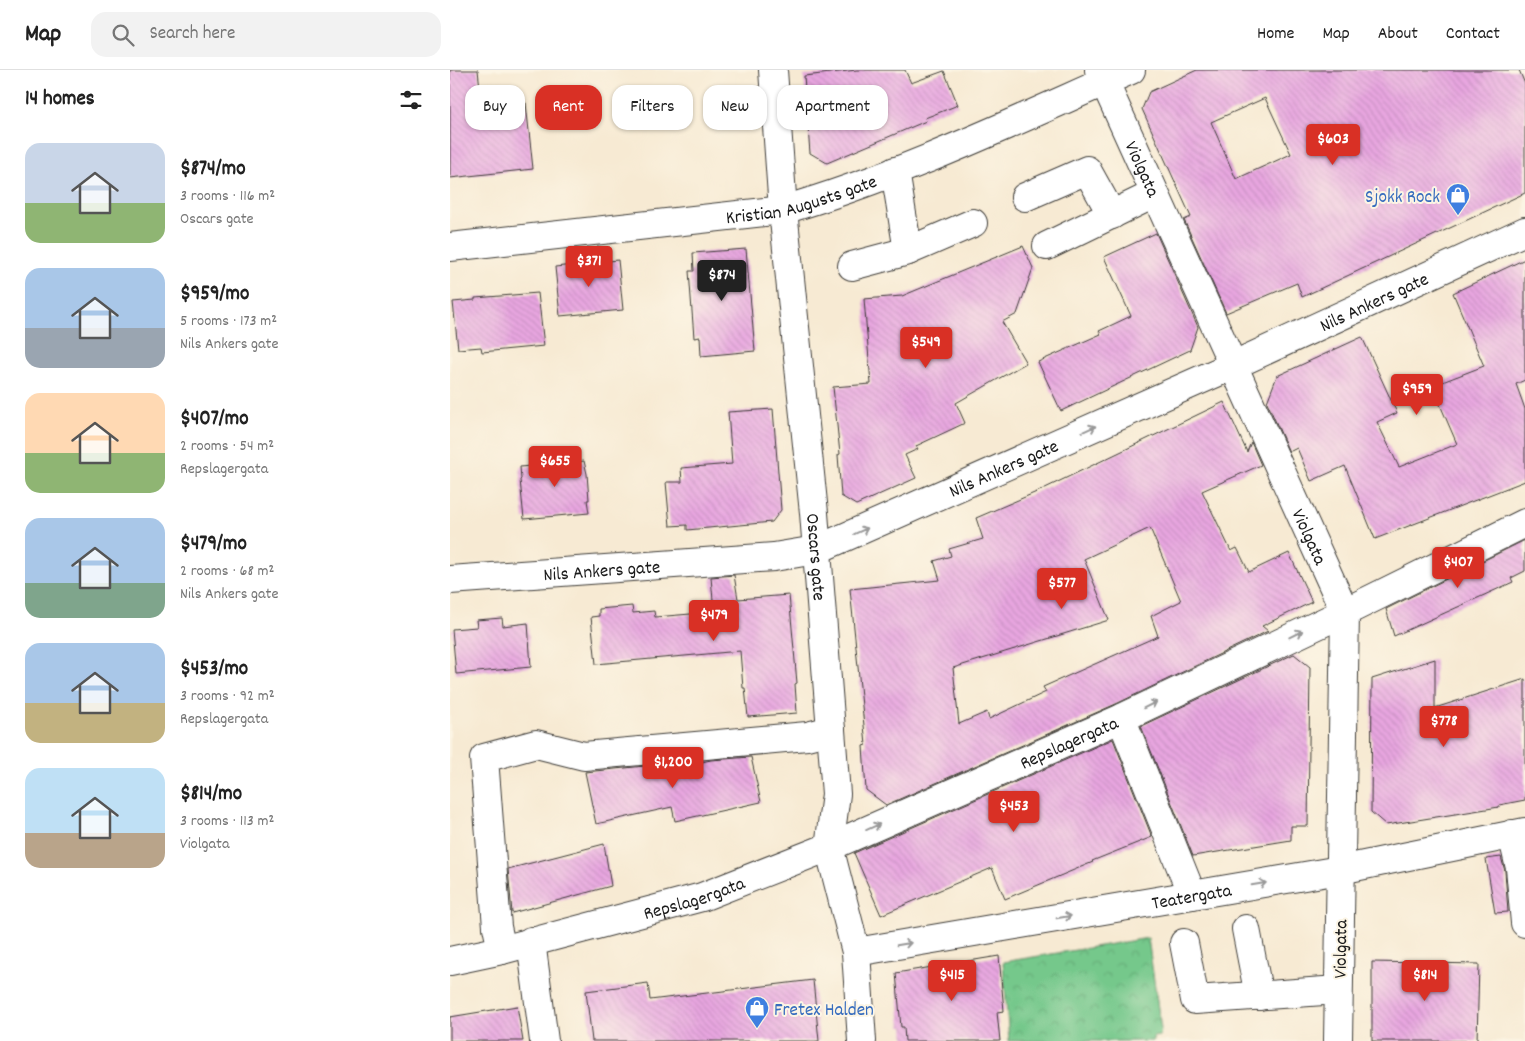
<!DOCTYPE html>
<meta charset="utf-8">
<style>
body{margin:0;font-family:Dekko,sans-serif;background:#f2f2f2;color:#222;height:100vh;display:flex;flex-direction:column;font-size:19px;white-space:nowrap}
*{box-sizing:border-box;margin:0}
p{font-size:16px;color:#767676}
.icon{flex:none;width:28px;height:28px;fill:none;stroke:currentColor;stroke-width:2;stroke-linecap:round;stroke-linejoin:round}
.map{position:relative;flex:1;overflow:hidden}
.drawer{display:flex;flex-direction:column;background:#fff;width:450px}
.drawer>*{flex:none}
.top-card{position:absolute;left:15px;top:15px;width:475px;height:45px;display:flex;gap:10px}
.price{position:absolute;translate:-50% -42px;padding:0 11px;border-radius:5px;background:#d93025;color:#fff;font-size:16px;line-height:32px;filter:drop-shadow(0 1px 2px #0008)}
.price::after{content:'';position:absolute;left:50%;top:30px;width:15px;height:11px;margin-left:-8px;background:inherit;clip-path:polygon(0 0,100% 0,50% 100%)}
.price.active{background:#222;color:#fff}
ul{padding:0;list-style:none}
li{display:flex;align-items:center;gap:15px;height:125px;padding:0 25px}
li span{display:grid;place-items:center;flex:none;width:140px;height:100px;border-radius:15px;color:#555}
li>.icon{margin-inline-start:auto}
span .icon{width:60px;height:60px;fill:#fffc;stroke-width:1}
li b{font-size:21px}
h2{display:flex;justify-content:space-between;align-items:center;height:60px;padding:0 25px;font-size:21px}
.chip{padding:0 18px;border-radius:15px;background:#fff;box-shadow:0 1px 4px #0004;font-size:18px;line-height:45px}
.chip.active{background:#d93025;color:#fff}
header{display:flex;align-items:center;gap:30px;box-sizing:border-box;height:70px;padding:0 25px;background:#fff;border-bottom:1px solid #e0e0e0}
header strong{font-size:24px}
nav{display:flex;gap:28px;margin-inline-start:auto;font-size:18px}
.search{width:350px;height:45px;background:#f2f2f2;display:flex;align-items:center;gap:12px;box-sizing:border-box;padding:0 18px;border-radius:15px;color:#767676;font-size:19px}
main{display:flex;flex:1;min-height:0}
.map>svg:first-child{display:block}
.park{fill:url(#park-crowns);stroke:#487254}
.building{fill:url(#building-back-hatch);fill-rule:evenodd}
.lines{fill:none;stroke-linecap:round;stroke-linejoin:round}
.minor-casing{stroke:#3d3b37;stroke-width:30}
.minor{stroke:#fff;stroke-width:28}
.oneway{stroke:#999}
.labels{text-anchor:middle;stroke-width:4;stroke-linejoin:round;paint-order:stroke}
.street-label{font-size:19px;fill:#1c1c1c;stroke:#fcf5e5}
.shop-label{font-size:19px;fill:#366cbe;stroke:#fcf5e5;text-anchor:end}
</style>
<header>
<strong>Map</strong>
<div class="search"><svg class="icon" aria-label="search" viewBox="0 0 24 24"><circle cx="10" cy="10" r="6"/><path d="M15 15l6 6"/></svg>Search here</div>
<nav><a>Home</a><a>Map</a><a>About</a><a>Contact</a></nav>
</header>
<main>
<section class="drawer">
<h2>14 homes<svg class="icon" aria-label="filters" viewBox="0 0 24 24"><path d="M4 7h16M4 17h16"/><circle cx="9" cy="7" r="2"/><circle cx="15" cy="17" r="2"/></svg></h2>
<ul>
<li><span style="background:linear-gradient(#c9d6e8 60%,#8fb573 0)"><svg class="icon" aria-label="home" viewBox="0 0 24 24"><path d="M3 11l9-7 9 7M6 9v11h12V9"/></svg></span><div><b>$874/mo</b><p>3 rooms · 116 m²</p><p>Oscars gate</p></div></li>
<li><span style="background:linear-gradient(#a9c7e8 60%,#9aa5b1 0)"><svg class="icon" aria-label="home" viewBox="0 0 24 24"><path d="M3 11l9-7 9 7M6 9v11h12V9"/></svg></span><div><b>$959/mo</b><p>5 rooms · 173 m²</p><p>Nils Ankers gate</p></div></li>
<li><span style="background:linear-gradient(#ffd9b3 60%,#8fb573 0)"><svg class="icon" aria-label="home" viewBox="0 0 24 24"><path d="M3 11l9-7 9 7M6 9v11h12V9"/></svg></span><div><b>$407/mo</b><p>2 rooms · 54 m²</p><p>Repslagergata</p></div></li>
<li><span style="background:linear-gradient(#a9c7e8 65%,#7fa58c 0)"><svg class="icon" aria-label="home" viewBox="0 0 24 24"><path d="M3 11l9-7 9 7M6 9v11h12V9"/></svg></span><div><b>$479/mo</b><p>2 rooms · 68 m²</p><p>Nils Ankers gate</p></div></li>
<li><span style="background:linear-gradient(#a9c7e8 60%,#c2b280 0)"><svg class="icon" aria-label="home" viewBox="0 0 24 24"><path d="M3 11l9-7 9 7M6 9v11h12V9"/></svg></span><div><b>$453/mo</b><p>3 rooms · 92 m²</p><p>Repslagergata</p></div></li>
<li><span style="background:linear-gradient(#bfe0f5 65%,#b9a48a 0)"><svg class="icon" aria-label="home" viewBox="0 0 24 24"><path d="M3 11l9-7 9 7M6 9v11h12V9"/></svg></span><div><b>$814/mo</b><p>3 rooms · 113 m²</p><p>Violgata</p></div></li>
</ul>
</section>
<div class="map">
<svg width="1075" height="971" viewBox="0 0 1075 971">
<defs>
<pattern id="park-crowns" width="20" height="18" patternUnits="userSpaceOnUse" patternTransform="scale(1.25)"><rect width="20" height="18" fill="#75c88b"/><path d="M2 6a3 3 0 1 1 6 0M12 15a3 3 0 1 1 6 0" fill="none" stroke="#65ab77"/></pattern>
<pattern id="building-back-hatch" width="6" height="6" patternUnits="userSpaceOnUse" patternTransform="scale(1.25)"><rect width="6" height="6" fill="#e8a6e0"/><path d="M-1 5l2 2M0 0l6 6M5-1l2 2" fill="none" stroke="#c68ec0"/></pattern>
</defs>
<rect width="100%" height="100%" fill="#fcf5e5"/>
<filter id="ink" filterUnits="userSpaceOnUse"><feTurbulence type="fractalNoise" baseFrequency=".02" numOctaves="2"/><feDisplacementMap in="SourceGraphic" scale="10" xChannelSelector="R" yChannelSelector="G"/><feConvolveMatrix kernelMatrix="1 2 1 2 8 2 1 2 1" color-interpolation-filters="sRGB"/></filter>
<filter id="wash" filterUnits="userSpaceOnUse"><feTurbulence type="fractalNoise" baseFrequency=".0096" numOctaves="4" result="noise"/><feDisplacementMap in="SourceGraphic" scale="20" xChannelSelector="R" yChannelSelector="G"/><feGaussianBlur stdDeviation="1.12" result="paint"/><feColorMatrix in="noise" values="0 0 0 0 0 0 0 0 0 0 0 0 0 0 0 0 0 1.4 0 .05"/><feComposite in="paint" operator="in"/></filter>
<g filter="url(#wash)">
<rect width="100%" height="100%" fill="#f7ead3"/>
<path class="park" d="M698,868l13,91 -1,7 -7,1v4h-144l-6,-79z"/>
<g id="blocks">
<path class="building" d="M0,0h28l4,37 44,-4 7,66 -83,9z
M407,0h48l6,13 33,-12 14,34 -33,13 1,3 -99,42 -17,-10 -6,-77z
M747,0h322l6,14v109l-223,104 -5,-14 -71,30 -42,-93 7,-3 -49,-108 7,-17zM815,28l26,56 -55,25 -25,-57z
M706,163l42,94 -8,23 -129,61 -23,-49 63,-28 -2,-3 32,-15 -27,-59z
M573,176l10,22 -16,46 -15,8 24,41 -70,40 9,20 -49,23 2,3 -13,6 11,23 -60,27 -15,-9 -3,-41 2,-1 -7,-67 38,-3 -7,-85 38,-3z
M296,179l9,102 -54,5 -1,-19 -6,1 -5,-67h5l-1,-18z
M1075,189v121l-9,4 9,25v72l-150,58 -30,-73 -34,15 -14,-33 -8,4 -22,-50 10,-26 85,-39 35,76 -20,9 22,45 58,-23 -25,-58 52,-20 -31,-73z
M168,190l5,50 -63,6 -5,-49z
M88,223l6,53 -62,6 -1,-5 -23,2 -5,-47 22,-2v-2z
M774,332l23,50 4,-10 10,23 -59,26 29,60 6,-3 12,24 40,-19 23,49 -50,24 6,5 -152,73 -230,101 -20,-15 -3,-44 3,-1 -16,-156 90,-9 -6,-19 17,-5 -2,-7 34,-10 -7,-21 63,-27zM700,458l31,73 -30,15 7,20 -115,51 3,5 -57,27 -2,-7 -28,12 -6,-56 156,-48 -25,-61z
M323,339l8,101 -9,12 -85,8v-5l-17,1 -4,-44h16l-1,-14 51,-4 -4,-52z
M127,384v8l7,-1 3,13 2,26h-2l2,13 -65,6 -4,-39 1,-1 -1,-12 20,-2 -1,-7z
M1075,470v31l-14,7 2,4 -119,54 -8,-27z
M284,505l4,24 51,-4 8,88 -2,1 2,29 -49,4 -3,-29h-2l-3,-37 -144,13 -5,-47 8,-1v-7l33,-3 1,7 21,-2 1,6 59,-5 -3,-35z
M52,548l1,8 25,-3 3,44 -75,7 -4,-45 25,-2 -1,-7z
M844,584l16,13 -2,159h-17v14l-98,16 -52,-130z
M985,589v49l90,-29v121l-26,5v2l-113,18 -15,-13 1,-133z
M663,669l39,98 -60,24 1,1 -88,37 -13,-31 -111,47 -27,-62z
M301,687l10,45 -86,19 -3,-14 -76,17 -11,-52 80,-8 1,6 45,-10z
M154,774l7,42 -99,27 -4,-44z
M1051,787l4,14 3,41 -13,1 -9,-54z
M549,886l5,55 -7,1 3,29h-95l-1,-14h-3l-5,-54z
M922,892l107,2 -2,77h-105z
M363,910l6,61h-227l-6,-50 62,-8 2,17z
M67,936l6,35h-73v-24z"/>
</g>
</g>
<g filter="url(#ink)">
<use href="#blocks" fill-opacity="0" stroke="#3d3b37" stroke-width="1"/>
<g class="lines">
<g class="minor-casing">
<g id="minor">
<path id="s1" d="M323,0l10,140 31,303 22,281 -7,53 27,105 6,89"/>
<path id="s2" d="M649,0l246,542 -7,429"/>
<path d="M445,101l13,80 65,-28"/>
<path d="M575,127l62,-27 25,45"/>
<path d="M597,176l107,-52"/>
<path id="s3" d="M0,177l333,-37c120,-35 234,-90 348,-140"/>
<path d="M402,196l56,-15"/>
<path id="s4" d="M0,510l324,-23 42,-7 418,-185 291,-134"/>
<path d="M672,648l4,12 66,165"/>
<path d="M1062,764l8,34 5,55"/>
<path d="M796,859l13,67"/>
<path d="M81,871l13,100"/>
<path d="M734,873l11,57 143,-10"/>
<path d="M52,880l-5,-23 -13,-169 52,-14 48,12 223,-20 24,-6"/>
<path id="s5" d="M406,882l484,-82 185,-38"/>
<path id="s6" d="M0,891l52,-11 200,-53 127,-50 293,-129 223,-106 180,-89"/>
</g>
</g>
<use href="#minor" class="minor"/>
</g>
<defs><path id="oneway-shaft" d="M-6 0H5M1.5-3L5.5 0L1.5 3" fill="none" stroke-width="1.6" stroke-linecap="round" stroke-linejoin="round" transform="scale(1.25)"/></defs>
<g class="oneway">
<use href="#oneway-shaft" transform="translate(639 359) rotate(-24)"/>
<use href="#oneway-shaft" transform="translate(411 461) rotate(-24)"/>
<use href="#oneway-shaft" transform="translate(846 564) rotate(-26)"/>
<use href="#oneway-shaft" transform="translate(700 635) rotate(-26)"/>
<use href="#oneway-shaft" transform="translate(423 757) rotate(-24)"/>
<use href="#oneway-shaft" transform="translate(809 814) rotate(-9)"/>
<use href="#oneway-shaft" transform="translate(614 847) rotate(-10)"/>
<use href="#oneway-shaft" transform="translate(454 874) rotate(-10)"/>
</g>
</g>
<defs>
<g id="shop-pin" transform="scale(1.25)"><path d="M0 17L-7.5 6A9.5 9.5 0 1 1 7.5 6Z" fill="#3f7fe0" stroke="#fcf5e5"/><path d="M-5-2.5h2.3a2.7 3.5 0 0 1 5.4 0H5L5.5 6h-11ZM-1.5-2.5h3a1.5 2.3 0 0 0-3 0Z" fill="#fff"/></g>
</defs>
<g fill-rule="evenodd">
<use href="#shop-pin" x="1008" y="125"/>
<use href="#shop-pin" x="307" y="938"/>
</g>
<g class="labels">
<g class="street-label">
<text dy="7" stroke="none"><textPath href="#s2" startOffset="108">Violgata</textPath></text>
<text dy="7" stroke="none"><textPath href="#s3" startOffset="355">Kristian Augusts gate</textPath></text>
<text dy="7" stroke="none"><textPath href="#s4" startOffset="978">Nils Ankers gate</textPath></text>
<text dy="7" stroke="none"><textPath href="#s4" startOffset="572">Nils Ankers gate</textPath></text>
<text dy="7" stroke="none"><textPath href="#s2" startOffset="512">Violgata</textPath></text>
<text dy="7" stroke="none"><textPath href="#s1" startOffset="489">Oscars gate</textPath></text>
<text dy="7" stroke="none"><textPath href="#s4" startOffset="152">Nils Ankers gate</textPath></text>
<text dy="7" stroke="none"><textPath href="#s6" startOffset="658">Repslagergata</textPath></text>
<text dy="7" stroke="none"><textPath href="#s5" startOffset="340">Teatergata</textPath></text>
<text dy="7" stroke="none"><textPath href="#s6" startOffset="252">Repslagergata</textPath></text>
<text transform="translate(889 879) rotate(-89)" y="7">Violgata</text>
</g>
<g class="shop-label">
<text x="990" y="132">Sjokk Rock</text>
<text x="324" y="945" text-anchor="start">Fretex Halden</text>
</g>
</g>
</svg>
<b class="price" style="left:883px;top:96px">$603</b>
<b class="price" style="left:139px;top:218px">$371</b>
<b class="price active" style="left:272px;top:232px">$874</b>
<b class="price" style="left:476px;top:299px">$549</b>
<b class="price" style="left:967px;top:346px">$959</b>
<b class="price" style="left:105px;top:418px">$655</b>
<b class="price" style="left:1008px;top:519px">$407</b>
<b class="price" style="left:612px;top:540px">$577</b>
<b class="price" style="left:264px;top:572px">$479</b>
<b class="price" style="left:994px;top:678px">$778</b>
<b class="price" style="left:223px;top:719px">$1,200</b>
<b class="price" style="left:564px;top:763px">$453</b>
<b class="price" style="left:502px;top:932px">$415</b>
<b class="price" style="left:975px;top:932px">$814</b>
<div class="top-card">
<a class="chip">Buy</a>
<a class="chip active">Rent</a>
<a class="chip">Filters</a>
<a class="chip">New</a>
<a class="chip">Apartment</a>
</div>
</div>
</main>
